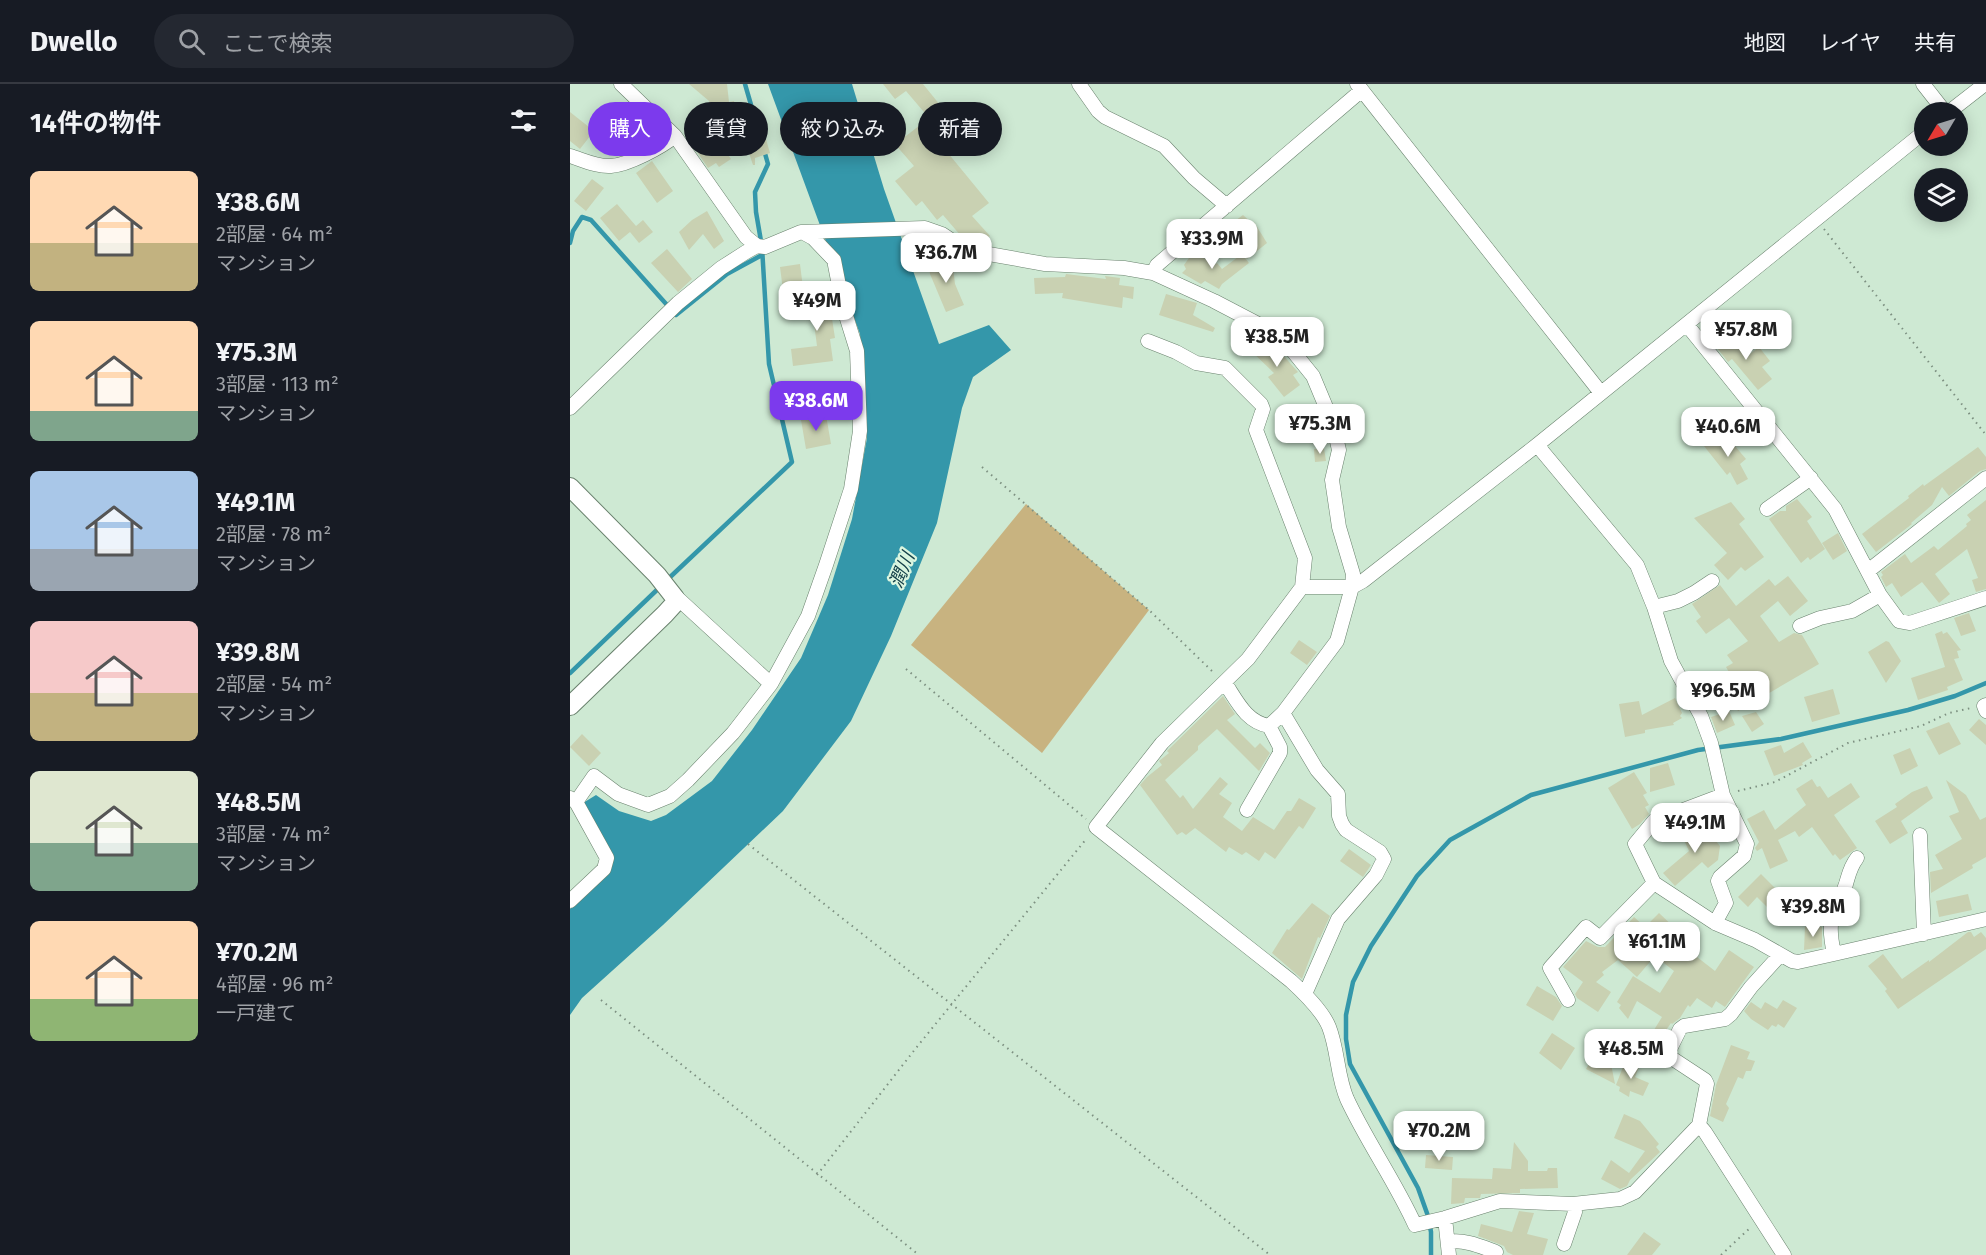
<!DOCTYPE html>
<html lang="ja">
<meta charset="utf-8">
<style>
body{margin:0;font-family:"Fira Sans","Noto Sans JP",sans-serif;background:#242831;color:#f1f3f6;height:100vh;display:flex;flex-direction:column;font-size:22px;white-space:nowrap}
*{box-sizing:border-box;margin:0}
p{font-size:20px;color:#9ea1a6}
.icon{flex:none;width:33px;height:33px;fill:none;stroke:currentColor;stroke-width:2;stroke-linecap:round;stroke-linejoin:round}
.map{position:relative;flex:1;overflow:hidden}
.panel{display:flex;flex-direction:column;background:#171b24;width:570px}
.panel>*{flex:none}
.guide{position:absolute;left:18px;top:18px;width:570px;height:54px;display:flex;gap:12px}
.needle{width:39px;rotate:232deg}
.controls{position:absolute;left:1344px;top:18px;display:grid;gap:12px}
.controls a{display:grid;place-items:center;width:54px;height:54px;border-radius:50%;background:#171b24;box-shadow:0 3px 15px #0003;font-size:30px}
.price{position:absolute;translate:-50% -51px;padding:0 14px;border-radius:12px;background:#fff;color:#222;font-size:20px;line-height:39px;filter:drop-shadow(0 2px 3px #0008)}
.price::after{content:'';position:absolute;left:50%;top:36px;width:18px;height:14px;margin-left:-9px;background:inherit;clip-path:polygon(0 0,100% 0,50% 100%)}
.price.current{background:#7c3aed;color:#fff}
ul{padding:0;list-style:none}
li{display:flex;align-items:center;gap:18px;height:150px;padding:0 30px}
li span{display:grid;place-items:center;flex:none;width:168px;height:120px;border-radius:9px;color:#555}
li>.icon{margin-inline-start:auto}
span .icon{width:72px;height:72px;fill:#fffc;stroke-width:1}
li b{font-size:26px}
h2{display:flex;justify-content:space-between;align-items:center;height:72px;padding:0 30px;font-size:26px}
.chip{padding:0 21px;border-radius:27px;background:#171b24;box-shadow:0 3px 15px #0003;font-size:21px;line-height:54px}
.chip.current{background:#7c3aed;color:#fff}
header{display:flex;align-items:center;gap:36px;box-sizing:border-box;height:84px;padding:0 30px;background:#171b24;border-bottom:2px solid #363941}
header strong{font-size:28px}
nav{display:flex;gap:33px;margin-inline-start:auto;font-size:21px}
.search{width:420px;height:54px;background:#242831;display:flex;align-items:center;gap:15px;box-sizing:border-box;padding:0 21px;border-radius:33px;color:#9ea1a6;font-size:22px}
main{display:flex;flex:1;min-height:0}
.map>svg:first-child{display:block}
.green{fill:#c8b380}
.water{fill:#3497aa}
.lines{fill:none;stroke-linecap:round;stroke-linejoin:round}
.stream{stroke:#3497aa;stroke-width:4.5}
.building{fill:#c9d1b2}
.street-casing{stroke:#6a826e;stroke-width:15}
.secondary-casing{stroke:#6a826e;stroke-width:20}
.path{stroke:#7d9081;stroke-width:2;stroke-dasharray:1.5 4.5;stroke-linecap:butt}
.street{stroke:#fff;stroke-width:14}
.secondary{stroke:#fff;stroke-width:18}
.labels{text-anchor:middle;stroke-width:4.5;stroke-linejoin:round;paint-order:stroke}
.water-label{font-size:18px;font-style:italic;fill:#16414a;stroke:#dbf6e0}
</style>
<header>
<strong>Dwello</strong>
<div class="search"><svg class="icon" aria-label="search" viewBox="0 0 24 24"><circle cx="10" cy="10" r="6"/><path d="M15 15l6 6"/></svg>ここで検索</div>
<nav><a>地図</a><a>レイヤ</a><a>共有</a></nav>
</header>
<main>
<section class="panel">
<h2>14件の物件<svg class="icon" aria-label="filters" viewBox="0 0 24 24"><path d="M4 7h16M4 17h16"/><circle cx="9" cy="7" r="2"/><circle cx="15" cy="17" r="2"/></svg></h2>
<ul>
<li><span style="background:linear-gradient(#ffd9b3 60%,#c2b280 0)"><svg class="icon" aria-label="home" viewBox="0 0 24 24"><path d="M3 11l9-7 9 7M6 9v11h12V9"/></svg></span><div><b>¥38.6M</b><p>2部屋 · 64 m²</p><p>マンション</p></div></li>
<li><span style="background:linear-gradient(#ffd9b3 75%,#7fa58c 0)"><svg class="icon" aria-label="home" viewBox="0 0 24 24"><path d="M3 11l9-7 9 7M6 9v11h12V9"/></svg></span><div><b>¥75.3M</b><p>3部屋 · 113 m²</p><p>マンション</p></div></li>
<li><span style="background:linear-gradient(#a9c7e8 65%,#9aa5b1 0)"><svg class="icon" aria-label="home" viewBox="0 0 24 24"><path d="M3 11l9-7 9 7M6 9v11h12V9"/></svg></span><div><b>¥49.1M</b><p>2部屋 · 78 m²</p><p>マンション</p></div></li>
<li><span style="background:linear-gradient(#f6c9c9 60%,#c2b280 0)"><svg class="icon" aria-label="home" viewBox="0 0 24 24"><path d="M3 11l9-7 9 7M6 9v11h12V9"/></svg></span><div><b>¥39.8M</b><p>2部屋 · 54 m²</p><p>マンション</p></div></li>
<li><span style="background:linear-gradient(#dfe7d0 60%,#7fa58c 0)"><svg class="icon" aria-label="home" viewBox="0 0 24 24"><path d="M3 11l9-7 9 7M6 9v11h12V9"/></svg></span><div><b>¥48.5M</b><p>3部屋 · 74 m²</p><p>マンション</p></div></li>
<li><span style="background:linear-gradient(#ffd9b3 65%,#8fb573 0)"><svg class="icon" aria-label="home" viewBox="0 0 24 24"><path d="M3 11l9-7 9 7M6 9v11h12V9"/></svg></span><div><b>¥70.2M</b><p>4部屋 · 96 m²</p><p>一戸建て</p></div></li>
</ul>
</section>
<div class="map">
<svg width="1416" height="1171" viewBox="0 0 1416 1171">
<rect width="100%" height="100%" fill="#cee9d3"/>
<path class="green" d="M456,420l123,106 -107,143 -131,-108z"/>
<path class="water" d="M198,0h84l32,105 55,155 50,-19 22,25 -38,27 -11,31 -25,115 -46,113 -40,85 -68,90 -120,114 -81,73 -12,17v-106l39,-38 -26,-68 13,-8 23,16 32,10 15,-6 46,-34 40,-51 49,-72 27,-63 24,-76 15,-81 -7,-104z"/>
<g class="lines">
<path class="stream" d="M175,0l11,38
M0,159l3,-12 9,-14 9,3 85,95 51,-41 35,-19
M97,496l125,-118 -23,-98 -7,-117 -6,-35 -1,-20 13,-28 -4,-14
M0,589l91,-87
M861,1171v-23l-3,-16 -10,-28 -68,-124 -4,-25v-24l7,-33 18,-36 46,-70 33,-36 81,-45 167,-45 83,-11 127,-29 47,-14 31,-13"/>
</g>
<path class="building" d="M119,0h38l2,18 5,-1 3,21 22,-7 11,38 -15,5v7h-2l-11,-33 -27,4 16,23 -12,8 -3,-4 -8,5 -17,-25 22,-14 -4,-28z
M313,0h40l30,37 -19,15 55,67 -17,13 18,20 -9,7 -7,-1 -3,-4 -3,3 -7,-5 -18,-21 -6,5 -15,-19 -6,5 -21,-25 19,-15 -27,-31 10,-9 9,10 23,-18 -23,-27 -11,8z
M56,18l17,15 -12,13 6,5 -14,13 -10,-12 -4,4 -14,-15 20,-20 4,4z
M0,28l24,19 -14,18 -10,-8z
M82,77l21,30 -16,12 -21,-30z
M22,95l12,9 -18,23 -12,-10z
M47,120l19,22 7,-6 10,12 -14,11 -9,-11 -11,9 -19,-23z
M137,127l17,30 -10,8 -11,-15 -14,16 -10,-18 13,-12z
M673,131l10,9 1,-2 13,21 -20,16 -23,-30z
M97,165l25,30 -14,13 -27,-29z
M624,167l20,14 3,-2 5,6 20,-15 7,9 -27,21 -3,5 -14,-8 -4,3 -19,-11 4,-4 -2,-4z
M382,175l3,25 9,21 -18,7 -16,-38 -2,-12z
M230,180l4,32 -20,2 -4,-31z
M496,190l40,5 -1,-3 15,2 -1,7 15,2 -1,12 -10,-2 -1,11 -60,-10 1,-5 -28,1 -1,-16 31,-1z
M258,209l7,45 -5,1 3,22 -40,5 -2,-17 26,-3 -5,-38 -12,2 -2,-13z
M596,210l31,9 -4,12 22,13 -2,4 -54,-17z
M1158,250l18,23 13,-10 11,14 -8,6 10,12 -14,11 -26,-31 -4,3 -14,-18z
M690,256l7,6 2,-2 12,9 17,19 -5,3 7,10 -16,12 -16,-20 6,-4 -24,-23z
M237,319l1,12 -13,1 -1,-12z
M256,331l5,29 -25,5 -5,-29z
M1150,349l7,8 2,-2 17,20 -6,5 8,15 -11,6 -7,-13 -3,3 -23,-29z
M1408,363l8,10v12l-6,2 -31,25 -7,-9 -10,18 -21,18 1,1 -36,28 -14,-18 47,-36 -1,-2 15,-12 1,2z
M754,364l2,13 -11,1 -1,-13z
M1227,415l15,18 -5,4 18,28 -15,11 -2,-3 -7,6 -32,-44 11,-8h6v-5z
M1416,416v89l-10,3 -4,-12 6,-2 -11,-29 -32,25 15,20 -11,9 -17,-21 -21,15 -9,-14 -6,4 -5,-10 2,-2 -2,-3 24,-18 6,9 23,-17 4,4 29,-24 -1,-2 5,-4 -4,-5z
M1161,418l14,17 -6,5 25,33 -19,14 -4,-4 -13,13 -14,-15 13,-12 -33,-35z
M1268,449l9,18 -14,9 -11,-17z
M1218,492l20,25 -18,15 -12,-15 -18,15 19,26 15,-9 8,2 17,29 -81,47 -11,-18 6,-3 -8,-13 5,-3 -4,-7 7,-4 -6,-8 21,-14 -19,-23 -23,16 -10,-13 5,-4 -9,-13 28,-19 16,21 33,-27 6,7z
M1399,529l7,18 -15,5 -7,-18z
M1372,547l1,3 4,-2 14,18 -4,1 2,7 -5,1 9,21 -16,7 1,3 -30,10 -7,-22 34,-11 -10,-33z
M729,556l18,12 -10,13 -17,-12z
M1316,557l3,1 12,19 -15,22 -18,-31z
M1263,605l7,25 -28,8 -8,-25z
M653,612l12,18 -8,6 28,28 5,-5 10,10 -11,18 -42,-42 -19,17v4l-33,30 15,18 3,-3 10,14 27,-32 8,7 -9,10 13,9 -9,14 19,14 11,-14 21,13 13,-19h4l8,-13 17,10 -13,21 -4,-3 -24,33 -10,-7 -6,9 -13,-9 -4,3 -13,-8 -3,5 -31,-24 -9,7 -4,-3 -5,3 -37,-50 7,-8 15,-12 -3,-4 10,-8 -2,-2 2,-2z
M1105,614l7,15 -2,3 2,2 -9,5 1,2 -29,5v3l-20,4 -6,-33 20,-3 3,14z
M1159,627l6,14 -18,8 -6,-16z
M1186,628l8,12 -12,8 -10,-16z
M1409,635l7,6v20l-17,-15z
M1379,638l12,22 -22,11 -13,-24z
M12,650l19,19 -12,13 -19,-19z
M1233,658l9,15 -10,6 1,2 -29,11 -10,-25 17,-6 3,8z
M1340,664l8,18 -17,9 -8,-20z
M1098,679l7,22 -25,7v-24z
M1064,688l13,21 -4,2 6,10 -4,2 4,7 -9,10 -8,5 -24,-41z
M1242,695l5,8 3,-1 8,12 23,-15 9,14 -26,18 23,33 -17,12 -5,-6 -2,2 -21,-29 -13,10 -4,-6 -17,9 10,21 -18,8 -8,-21 -5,3 -2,-3 4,-6 -12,-23 17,-9 11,20 31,-25 -10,-16z
M1376,696l20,15 14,25 6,-3v40l-14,8 1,3 -42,25 -1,-21 13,-3 -8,-14 27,-16 -13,-23 10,-4z
M1357,702l6,12 -32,23 7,12 -18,11 -15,-23 22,-14 -2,-3 17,-12z
M1130,739l3,4 4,-3 7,8 -3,3 9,11 -2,14 -10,8 -6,-6 -27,24 -12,-13 26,-22 -6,-13z
M779,765l22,16 -8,12 -23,-16z
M1191,790l14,14 7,3 -15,16 -10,-10 -9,10 -10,-10z
M1398,810l4,16 -33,7 -3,-16z
M742,819l18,13 -10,22 -2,-1 -16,42 -30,-26 15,-24 2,1z
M1089,829l19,18 -1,2 15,12 -4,5 27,21 14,-21 25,17 -29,40 -9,-6 -4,7 -15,-10 -7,9 -2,-2 -8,13 -8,6 -1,-1 -13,19 -9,-4 13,-21 -25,-16 -9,18 -9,-11 2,-3 -4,-3 16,-26 27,17 14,-22 -19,-15 -18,21 -19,-17 -16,12 2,3 -8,7 15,10 -13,20 -21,-14 -2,-4 8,-12 -20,-15 23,-26 12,6h7l29,-30 11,10z
M1235,843h17v20l-18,3z
M1398,848h3l3,5 7,-5 5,6v11l-88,60 -13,-18 2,-2 -19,-23 15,-12 19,25 27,-19v2z
M967,902l19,11 6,9 -9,15 -27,-16z
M1213,916l14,8 -13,20 -6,-4 -2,3 -4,-2 -4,5 -17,-11 -7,-8 7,-9 10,7 4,-7 12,7z
M982,949l23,15 -14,22 -22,-17z
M1161,961l19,7 -3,7 8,2 -4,10h-5l-3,8 -5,-2 -12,27 3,4 -6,14 -13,-6 6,-31z
M1028,964l11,6 6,30 -29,-15z
M1056,975l8,3 5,5 -4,10 14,6 -6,13 -13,-5 -1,6 -10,-6 1,-4 -4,-2z
M1054,1030l16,7 19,23 -3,3 4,5 -30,28 -3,6 -7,3 -19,-10 10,-19 18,13 16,-22 -31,-13z
M944,1058l14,19v10h19l1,-3h9l1,20 -38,1v4l-39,1 -1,4h-15l-1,5 -13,1 1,-26 40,1 1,-11 18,1z
M856,1071l27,2 -1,13 -27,-2z
M949,1127l15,2 -7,21 21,5 -5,16h-30l-6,-3 -3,-6 -26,-10 3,-12 31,8z
M1074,1148l17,12 -9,11h-25z"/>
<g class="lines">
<g class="street-casing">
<path id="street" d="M51,0l54,52
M509,0l19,27 7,6 59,29 30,32 33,28
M787,0l244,309
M1353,0l22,28
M1379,28l36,-28
M0,72c13,4 27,11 41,10 17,-1 51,-19 64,-30l71,101 11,9
M583,189l4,-8 205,-175
M1117,241l148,184 45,86 19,26 11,2 76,-25
M578,257l28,11 20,11 29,5 36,36 2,5 -7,21 49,128 -3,29
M0,324l108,-105 43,-35 25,-16 11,-6 8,1 36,-15 124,-4 17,6 24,16 79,14 79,4 29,5 61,28 44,23 34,26 21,26 20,48 6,26 -7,30 7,47 14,47 -1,13 -15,54 -54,72 -14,13
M967,361l100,120 17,42 17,54 30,55 10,27 12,52 24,49 -3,12 -24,21 -2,4 8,22 -11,20
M1197,425l44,-31
M1298,487l118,-93
M1084,523l24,-6 16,-8 18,-12
M1230,542l20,-8 32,-7 28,-16
M655,599c12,18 21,39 44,43l11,21v6l-33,57
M201,600l37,-68 18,-51 25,-76 9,-58 -3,-80 -14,-45 -9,-46 -21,-22 -11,-6
M1416,621l-2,1 2,5
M713,629l34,57 21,24 1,22 3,8 4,6 34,22 4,7 -8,16 -38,44 -33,75
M1153,711l-69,26 -19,23 19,39 61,40 40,17 37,21 6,1 36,-8 152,-35
M0,714l6,4 31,56 -3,11 -34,32
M6,718l18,-26 24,18 30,11 22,-9 18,-16 45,-47 38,-49 -99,-91
M1350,751l4,99
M1264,870c-8,-38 0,-37 12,-70 3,-10 4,-17 11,-26
M998,916l-18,-32 36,-41 14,11 54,-55
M1072,962l25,9 38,25 2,4 -8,41
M1097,971l13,-26 4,-3 41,-7 6,-5 20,-27 29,-32
M875,1134l4,37
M879,1158c15,-3 33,5 47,10
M994,1160l11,-32 -2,-8
M1214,1171l-79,-123 -6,-7 -64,67 -15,7 -47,5 -73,-3 -55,17 -30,7c-20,-44 -48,-83 -68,-126 -10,-23 -9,-49 -18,-72 -6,-15 -26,-35 -38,-46l-195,-154 66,-84 86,-84 54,-72h50l11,-6 174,-136 387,-313"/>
</g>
<g class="secondary-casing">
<path id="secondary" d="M0,403l87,88 18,23v5l-10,11 -95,92"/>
</g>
<path class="path" d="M1254,145l162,206
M412,383l167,143 65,63
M336,585l180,150
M1168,707l37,-9 73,-39 73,-17 28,-13 22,-5
M178,760l522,411
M31,916l318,255
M247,1091l99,-127 171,-210
M1151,1171l30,-28"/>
<use href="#street" class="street"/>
<use href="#secondary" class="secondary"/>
</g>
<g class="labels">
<g class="water-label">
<text transform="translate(332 486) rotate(-67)" y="6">潤川</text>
</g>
</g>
</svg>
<div class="controls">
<a><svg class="needle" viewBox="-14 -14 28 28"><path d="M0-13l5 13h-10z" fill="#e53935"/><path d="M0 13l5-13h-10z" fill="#9ea1a6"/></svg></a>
<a><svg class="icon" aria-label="layers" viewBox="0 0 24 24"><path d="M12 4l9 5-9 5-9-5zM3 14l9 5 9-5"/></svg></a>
</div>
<b class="price" style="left:642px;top:186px">¥33.9M</b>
<b class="price" style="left:376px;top:200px">¥36.7M</b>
<b class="price" style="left:247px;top:248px">¥49M</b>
<b class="price" style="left:1176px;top:277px">¥57.8M</b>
<b class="price" style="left:707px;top:284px">¥38.5M</b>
<b class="price current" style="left:246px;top:348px">¥38.6M</b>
<b class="price" style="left:750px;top:371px">¥75.3M</b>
<b class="price" style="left:1158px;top:374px">¥40.6M</b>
<b class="price" style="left:1153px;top:638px">¥96.5M</b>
<b class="price" style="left:1125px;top:770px">¥49.1M</b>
<b class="price" style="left:1243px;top:854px">¥39.8M</b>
<b class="price" style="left:1087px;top:889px">¥61.1M</b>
<b class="price" style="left:1061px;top:996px">¥48.5M</b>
<b class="price" style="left:869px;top:1078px">¥70.2M</b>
<div class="guide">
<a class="chip current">購入</a>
<a class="chip">賃貸</a>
<a class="chip">絞り込み</a>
<a class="chip">新着</a>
</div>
</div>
</main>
